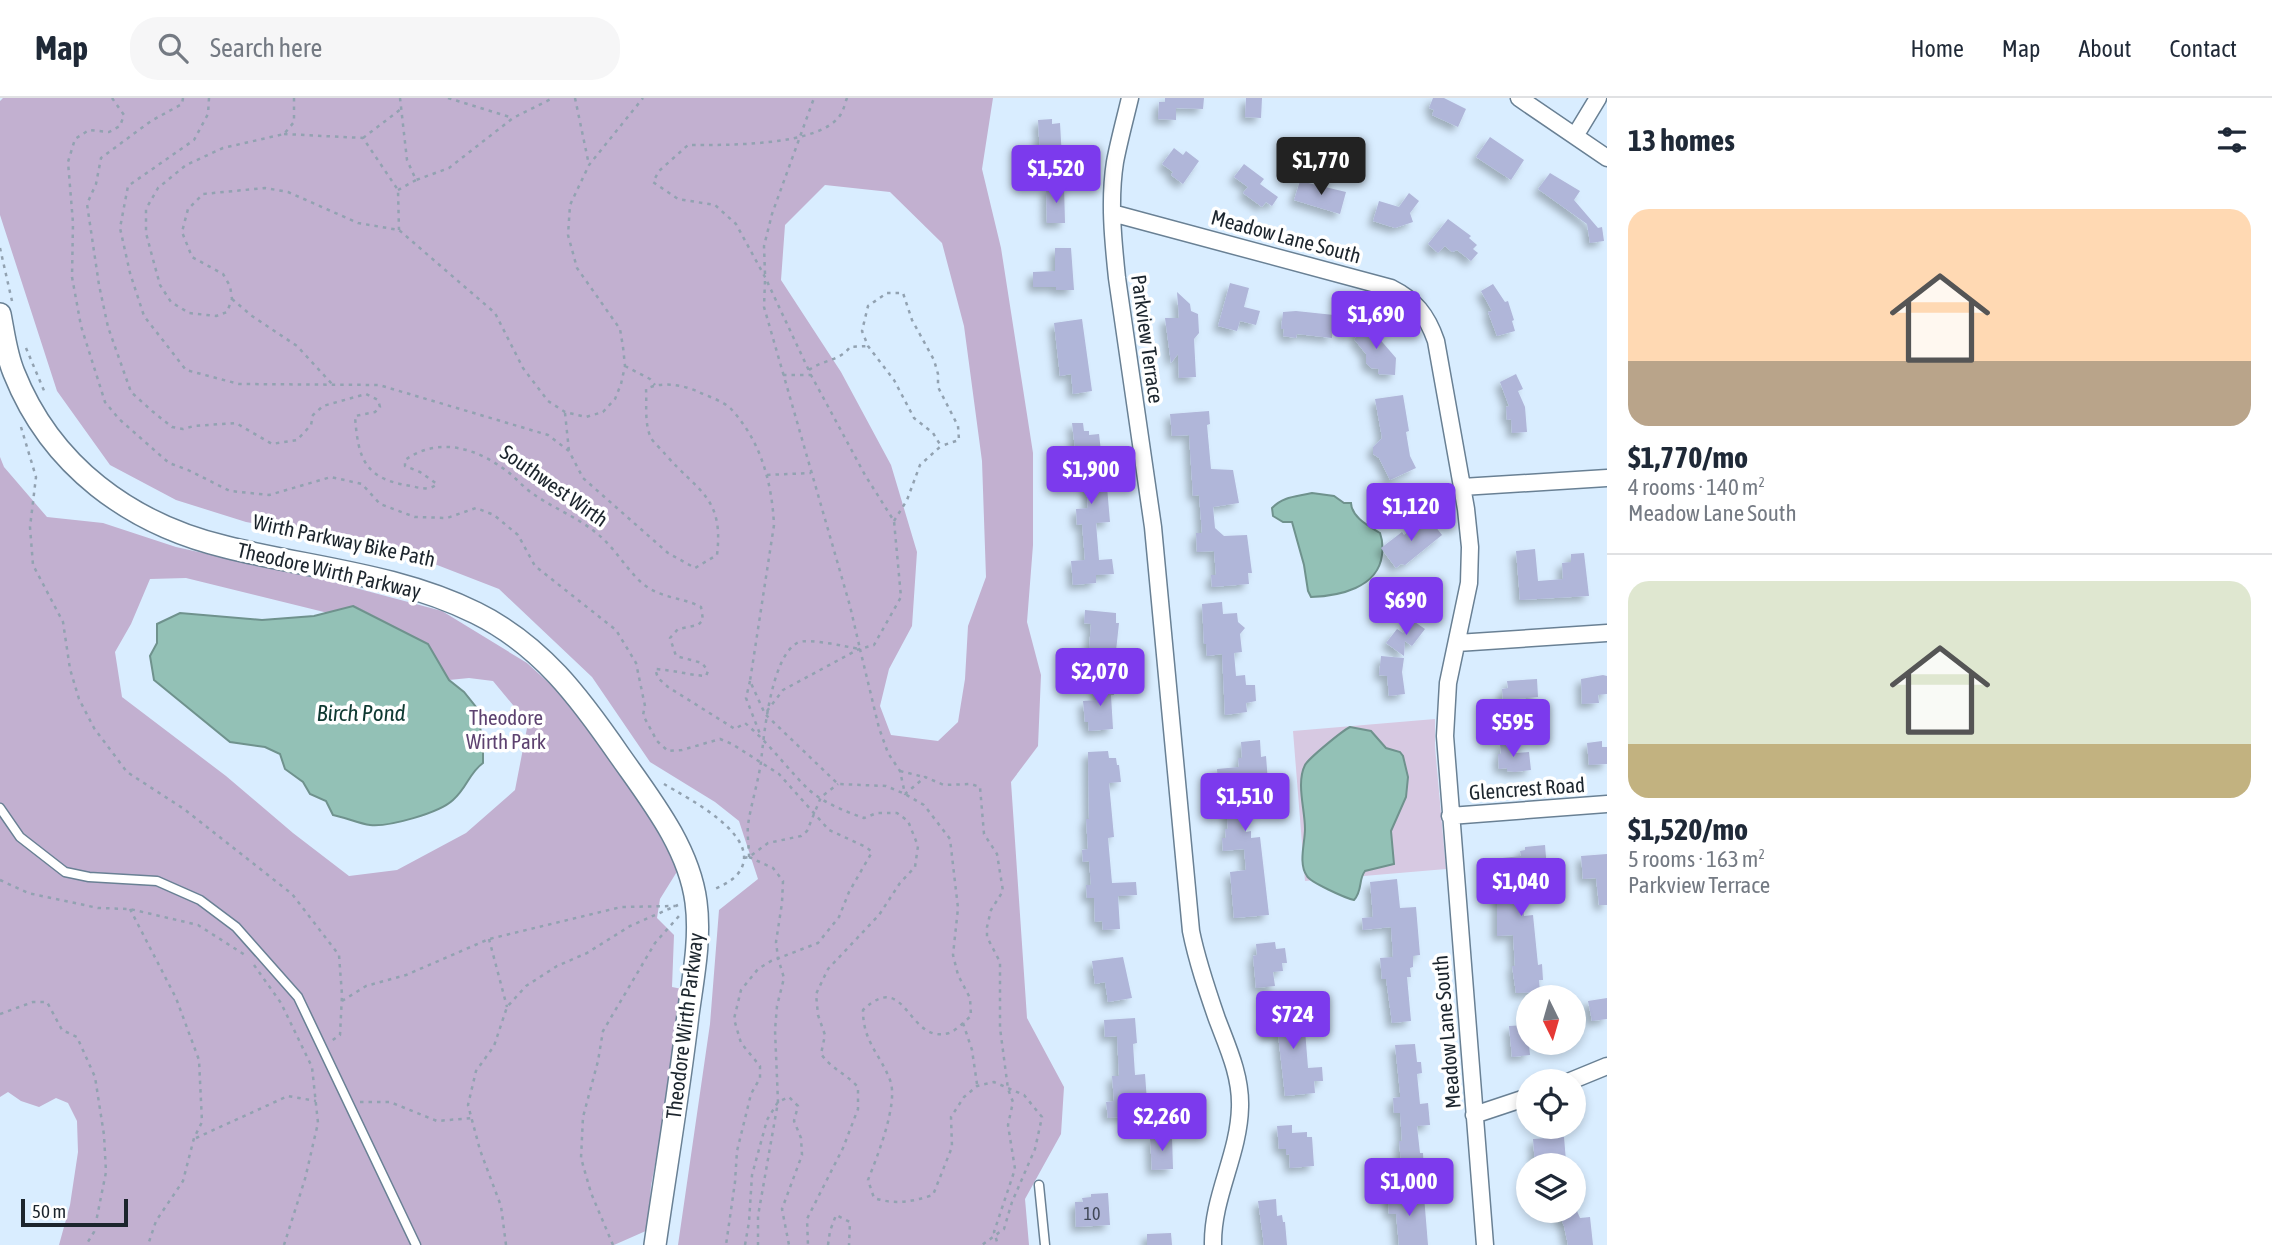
<!DOCTYPE html>
<meta charset="utf-8">
<style>
body{margin:0;font-family:"Asap Condensed",sans-serif;background:#f6f6f7;color:#1f2937;height:100vh;display:flex;flex-direction:column;font-size:26px;white-space:nowrap}
*{box-sizing:border-box;margin:0}
p{font-size:23px;color:#747a83}
.icon{flex:none;width:38px;height:38px;fill:none;stroke:currentColor;stroke-width:2;stroke-linecap:round;stroke-linejoin:round}
.map{position:relative;flex:1;overflow:hidden}
.drawer{display:flex;flex-direction:column;background:#fff;width:665px}
.drawer>*{flex:none}
.needle{width:46px;rotate:175deg}
.controls{position:absolute;left:1516px;top:887px;display:grid;gap:14px}
.controls a{display:grid;place-items:center;width:70px;height:70px;border-radius:50%;background:#fff;box-shadow:0 4px 10px #0003;font-size:35px}
.scale{position:absolute;left:21px;bottom:18px;width:107px;box-sizing:border-box;padding-left:7px;border:4px solid #1c252d;border-top:0;font-size:19px;line-height:24px;white-space:nowrap;color:#1c252d;-webkit-text-stroke:5px #fff;paint-order:stroke}
.price{position:absolute;translate:-50% -60px;padding:0 16px;border-radius:7px;background:#7c3aed;color:#fff;font-size:23px;line-height:46px;filter:drop-shadow(0 2px 4px #0008)}
.price::after{content:'';position:absolute;left:50%;top:42px;width:21px;height:16px;margin-left:-10px;background:inherit;clip-path:polygon(0 0,100% 0,50% 100%)}
.price.active{background:#222;color:#fff}
ul{padding:0;list-style:none}
li{display:grid;align-content:center;gap:14px;height:371px;padding:0 21px}
li+li{border-top:2px solid #e0e1e3}
li span{display:grid;place-items:center;height:217px;border-radius:21px;color:#555}
li>.icon{margin-inline-start:auto}
span .icon{width:126px;height:126px;fill:#fffc;stroke-width:1}
li b{font-size:30px}
h2{display:flex;justify-content:space-between;align-items:center;height:84px;padding:0 21px;font-size:30px}
header{display:flex;align-items:center;gap:42px;box-sizing:border-box;height:98px;padding:0 35px;background:#fff;border-bottom:2px solid #e0e1e3}
header strong{font-size:33px}
nav{display:flex;gap:38px;margin-inline-start:auto;font-size:24px}
.search{width:490px;height:63px;background:#f6f6f7;display:flex;align-items:center;gap:18px;box-sizing:border-box;padding:0 24px;border-radius:28px;color:#747a83;font-size:26px}
main{display:flex;flex:1;min-height:0}
.map>svg:first-child{display:block}
.green{fill:#d7c9e2}
.forest{fill:#c2b0d0;fill-rule:evenodd}
.water{fill:#93c1b6;stroke:#6f928d;stroke-width:2}
.building{fill:#b0b6d9;filter:url(#shadow)}
.lines{fill:none;stroke-linecap:round;stroke-linejoin:round}
.lane-casing{stroke:#698094;stroke-width:11}
.street-casing{stroke:#698094;stroke-width:19}
.secondary-casing{stroke:#698094;stroke-width:24}
.path{stroke:#92a2b1;stroke-width:2.5;stroke-dasharray:3.5 5;stroke-linecap:butt}
.lane{stroke:#fff;stroke-width:8}
.street{stroke:#fff;stroke-width:16}
.secondary{stroke:#fff;stroke-width:21}
.labels{text-anchor:middle;stroke-width:7;stroke-linejoin:round;paint-order:stroke}
.number-label{font-size:18px;fill:#414958}
.street-label{font-size:21px;fill:#1c252d;stroke:#fff}
.park-label{font-size:21px;fill:#5d4270;stroke:#fff}
.water-label{font-size:23px;font-style:italic;fill:#0f3a32;stroke:#fff}
</style>
<header>
<strong>Map</strong>
<div class="search"><svg class="icon" aria-label="search" viewBox="0 0 24 24"><circle cx="10" cy="10" r="6"/><path d="M15 15l6 6"/></svg>Search here</div>
<nav><a>Home</a><a>Map</a><a>About</a><a>Contact</a></nav>
</header>
<main>
<div class="map">
<svg width="1607" height="1147" viewBox="0 0 1607 1147">
<defs>
<filter id="shadow"><feDropShadow dx="-5" dy="5" stdDeviation="3.5" flood-color="#0004"/></filter>
</defs>
<rect width="100%" height="100%" fill="#d9edff"/>
<path class="green" d="M1435,621v28l11,122 -141,12 -12,-150z"/>
<path class="forest" d="M3,0h990l-11,71 19,79 32,205v92l-6,77 14,53 -3,71 -27,36 16,236 37,69 -3,47 -36,65 4,46h-351l32,-221 9,-114 39,-31 -19,-58 -24,-19 -65,-40 -58,-85 -93,-88 -98,-38 -155,-29 -70,-22 -66,-35 -53,-74 -57,-176v-114zM825,87l65,7 52,51 22,83 18,135 4,116 -18,49 -3,53 -7,43 -20,19 -47,-6 -11,-29 9,-37 23,-43 5,-74 -26,-87 -50,-93 -60,-92 4,-55z
M0,359l4,10 43,50 56,6 73,24 157,35 109,29 85,52 45,41 78,114 28,52 -18,29 -3,19 17,17 -2,52 10,2 -12,95 -19,102 -3,44 -34,15h-555l11,-40 8,-53 -1,-31 -9,-18 -12,-5 -17,9 -18,-6 -13,-9 -8,5zM186,480l142,35 26,-7c30,14 81,44 95,74l20,-2 24,3 35,42 -13,67 -49,43 -69,37 -48,6 -56,-43 -67,-57 -104,-79 -7,-45 16,-28 19,-45z"/>
<path class="water" d="M1312,395l22,3 10,7h7c1,15 18,23 29,30 3,8 3,14 2,22 -4,33 -43,41 -71,42l-3,-6 -4,-26 -12,-43h-9l-10,-6 -1,-8c12,-12 24,-11 40,-15z
M353,508l75,38 21,36 15,12 12,15 7,35v21c-14,10 -16,25 -30,37 -14,13 -64,27 -83,25 -10,-1 -26,-8 -37,-10l-7,-14 -16,-7 -7,-12 -18,-13 -5,-15 -15,-7 -35,-5 -76,-62 -4,-24 7,-13v-19l23,-11 82,7 52,-4z
M1350,629l21,4 15,17 14,4 3,4 5,21 -2,20 -15,34 3,33 -29,7c-7,9 -2,19 -11,29 -9,-2 -44,-18 -47,-24 -9,-12 -2,-33 -2,-47 0,-20 -9,-46 0,-64 4,-7 37,-34 45,-38z"/>
<path class="building" d="M1165,0h39l-1,11 -27,-1v12l-18,-1 1,-17h6z
M1246,0h16l-1,20 -16,-1z
M1433,0h11l22,11 -8,18 -26,-12 2,-5 -5,-2z
M1052,21v5l8,-1 2,35 -14,1v-4h-8l-2,-35z
M1490,39l34,23 -13,20 -35,-23z
M1174,50l9,7 3,-4 13,10 -16,23 -12,-9 2,-3 -11,-8z
M1244,66l20,15 -4,5 18,13 -6,9 -6,-4 -4,5 -19,-14 5,-6 -14,-10z
M1550,75l30,18 -6,9 24,28 4,-1 2,14 -14,2 -3,-19 -49,-35z
M1300,83l46,11 -6,22 -46,-14z
M1064,88l1,37h-18l-1,-36z
M1409,95l10,8 -9,12 3,9 -18,6 -22,-7 6,-20 20,6z
M1448,121l23,17 -2,2 8,7 -4,4 5,4 -7,8 -14,-11 -5,2 -7,-6 -7,7 -10,-9z
M1055,150h16l3,42h-18v-3h-23v-15l22,-1z
M1230,185l19,5 -5,19 16,4 -4,14 -16,-4 -3,10 -19,-5z
M1493,186l12,18 3,-1 6,19 -2,1 3,10 -18,5 -9,-24 4,-1 -11,-20z
M1177,194l13,12 1,7 7,3 1,19 -5,6 2,38 -17,1 -1,-24 -7,9 -6,-45h14z
M1296,213l38,4 -2,23 -35,-4 -1,4 -13,-2 1,-7h-3l2,-17z
M1082,221l10,72 -19,3 -2,-20 -11,2 -6,-53z
M1365,224l31,36 -1,17 -17,-1 1,-5 -8,-1 -5,-5v-9l-12,-15 6,-5 -4,-4z
M1516,276l7,15 -5,2 7,16 2,25 -15,1 -1,-14 -4,1 -1,-13 3,-1 -9,-24z
M1403,297l6,36 -3,1 4,24 6,12 -26,12 -11,-22 -6,-4v-7l9,-9 -7,-39z
M1209,313l1,13 -3,1 4,44 22,1 6,33 -26,4 2,21 9,8 23,-1 5,38h-4l1,11 -37,3 -1,-12h5l-2,-24 -17,1 -1,-19h6l-3,-38 -6,1 -4,-61 -17,1 -2,-22z
M1072,325h11l1,8h5v4l10,-1 2,17h3l6,71 -14,1 3,37 13,-1 2,15 -18,1v8l-23,2 -2,-24 14,-1 -3,-36 -5,1 -1,-16 12,-1 -4,-43 -7,1z
M1428,419l14,18 -37,30 -4,-1 -5,4 -15,-20 21,-16 2,3z
M1535,451l3,32 25,-2 -1,-16 9,-1v-8l13,-1 5,43 -69,4 -4,-49z
M1222,504l1,12 14,-1 1,9 7,6 -5,6 2,18 -8,1 2,23 9,-1 1,10h9l1,16 -10,2 1,9 -22,3 -3,-61 -15,2 -1,-12h-2l-2,-40z
M1085,512l31,3v10h3l-3,28 -7,-1 -1,14 -25,-2 1,-13h5l2,-25 -7,-1z
M1412,522l13,9 -13,17 -7,-5 -1,15 -18,-13 11,-14 6,4z
M1381,558l23,2 -2,14 3,22 -16,2 -2,-20 -8,-1z
M1603,577l4,1v18l-9,1 1,8 -17,1 -1,-25z
M1537,581l1,18 -35,3 -1,-11 6,-1 -1,-7z
M1113,583l1,14h-3l2,34 -24,2 -1,-9h-3l-2,-21 14,-1 -1,-18z
M1260,642l1,17 5,-1 2,26 -30,2 2,27h4l2,21 5,-1v7l9,-1 9,78 -35,3 -4,-46 16,-2 -2,-21 -21,2 -1,-13h4l-1,-9h3l-4,-44 -6,1 -1,-17 22,-2 -1,-9h4l-1,-16z
M1602,643v6h5v17l-18,1 -2,-22z
M1515,645l1,10 13,-1 2,18 -16,2 -8,-1v-3l-8,1 -1,-15h3l-1,-10z
M1108,653l1,7h7l1,7h2l2,17 -12,1 5,54 -6,1 4,45 24,-1 1,13 -19,1 2,33 -17,1 -1,-9 -7,1 -1,-24h-7l-1,-13h5l-2,-24 -6,1 -1,-12 6,-1 -2,-30h3l-1,-67z
M1545,747l2,24 -26,2 3,45 9,-1 5,50 4,-1 1,16h-4l1,12 -24,1 -4,-27h3l-2,-31 -16,1v-47l8,-1 -3,-30 19,-2 -1,-5 5,-1v-3z
M1607,756v51h-8l-3,-27 -13,1 -2,-23z
M1397,781l3,29 16,-1 4,48 -7,1v11l-3,1 1,9h-4l4,44 -19,2 -6,-44h-4l-2,-21 13,-1 -2,-30 -28,3 -1,-12 11,-1 -3,-35z
M1275,844l1,7 9,-1 2,15h-5l1,8 -10,1 2,14 -19,2 -3,-32 4,-1 -1,-11z
M1123,859l9,41 -24,4 -3,-20 -10,2 -3,-23z
M1607,900v21l-15,2 -4,-20z
M1295,905l1,15 8,-1 4,51 14,-1 1,14h-9l1,12 -30,3 -7,-62 -13,1 -2,-14 11,-2v-4l3,-1 -1,-9z
M1135,920l2,25 -4,1 2,31 10,-1 3,41 -40,3 -2,-16 8,-1 -2,-25h7l-2,-40 -12,1 -1,-17z
M1527,927l3,30 -18,2 -3,-31z
M1415,946l2,18h4l1,11 -5,1 3,30 8,-1 2,22 -13,1 3,27h3l1,18 -22,2 -3,-32h3l-2,-28h-6l-1,-15 7,-1v-4l-5,-48z
M1292,1027v8l15,-1v5h5l2,29 -24,2 -1,-14 -3,1v-6h-7l-2,-23z
M1172,1039l1,32 -21,1 -2,-32z
M1564,1039l2,24 -7,1v4l-24,-2 -2,-25z
M1402,1090l1,10 21,-2 4,49h-29l-3,-31h-7l-2,-25z
M1108,1095l2,32 -34,2 -1,-25h8l-1,-4 9,-1v-3z
M1276,1101l1,17 5,-1 1,7h2l2,23h-23l-6,-44z
M1558,1113h19l3,7 10,-1 3,28h-25l-4,-19z
M1171,1135l1,12h-25v-11z"/>
<g class="lines">
<g class="lane-casing">
<path id="lane" d="M0,710l20,29 45,35 24,5 68,4 43,19 36,27 62,70 118,248
M1039,1087l6,60"/>
</g>
<g class="street-casing">
<path id="street" d="M1130,0c-5,21 -11,43 -15,64 -6,38 -2,78 2,116l36,249 38,404c6,30 16,59 26,88 11,29 24,57 23,88 -1,48 -28,90 -27,138
M1519,0l88,60
M1575,38l23,-38
M1112,115l279,75c24,12 36,27 45,53l30,168 4,38 -1,36 -21,100 -3,53 40,509
M1462,389l145,-9
M1457,545l150,-10
M1450,718l157,-12
M1568,984l39,-16
M1474,1017l54,-18"/>
</g>
<g class="secondary-casing">
<path id="secondary" d="M0,216c4,20 6,40 14,59 37,93 116,151 212,174 84,21 171,27 250,66 65,32 104,85 144,143 31,44 69,92 76,146 5,37 -3,76 -8,113 -9,77 -22,153 -33,230"/>
</g>
<path class="path" d="M112,0l12,17 -4,11 -11,6 -20,-2 -14,9 -7,23 5,61 -1,54 9,49 24,76 14,17 50,44 19,7 42,21 39,4 62,-18 31,7 18,20 35,13 32,1 29,-10 18,7 24,20 17,31 81,64 20,33 9,43 -2,9 14,26 11,10 14,-1 38,-11 12,5 47,30 50,56 37,17 6,5 -23,40 -10,25 -21,26 -47,18 -13,8 -17,21 -7,29 7,24 19,23v12l-9,16 -14,57 -2,31 -9,63
M183,0l-1,6 -31,17 -50,37 -5,26 -9,20 12,81 9,42 23,65 21,19 20,16 11,2 11,-3 42,-3 36,21 25,-4 14,-15 2,-10 10,-9 43,-12 12,6 2,7 -5,5 -20,4c3,44 10,63 56,70 9,2 18,5 26,-2l-17,-12 -15,-6v-6c34,-24 72,-12 103,12 8,6 15,15 24,21 19,14 45,24 63,39 19,14 30,36 47,51 18,16 41,14 59,24l2,13 -5,5 -20,4 -8,9 6,18 26,7 6,8 -2,5c-18,-1 -32,-6 -51,-7l3,9 10,9 67,42 10,-6c23,19 40,43 61,64 15,15 38,24 58,31l13,-5h20l11,8 10,25 -3,21 -15,16 -21,32 -51,54 -12,25 2,21 7,20 -4,19c12,16 24,19 37,33v22l-15,39 -36,71 1,26
M209,0l-1,16 -14,26 -66,46 -8,42 10,45 14,43 42,54 53,14 140,1 169,50 21,16 14,27 85,75 27,15 22,-13c7,-58 -19,-63 -52,-101 -4,-5 -11,-11 -14,-16 -7,-15 -4,-34 -5,-49 16,-8 37,-4 53,3 10,5 25,9 33,18 29,32 40,73 42,115l-24,156 15,33 73,70 48,2 19,8 19,11 26,34 8,69 -5,47 5,20 12,23 1,18c-6,5 -14,14 -22,17 -42,12 -42,-65 -86,-23 0,32 16,42 27,70 9,23 -13,77 -22,100l6,18c22,7 37,4 59,-3l19,-48 -1,-30 13,-20 13,-11 17,-4 30,13 18,22 -7,32 -23,53 -8,27 -22,16
M294,0v24l-10,12 -61,14 -37,17 -28,23 -12,21v24l5,19 9,33 11,17 18,11 27,3 11,-4 5,-13 -2,-13 -7,-12 -31,-17 -10,-25 6,-23 15,-15 62,-6 23,4 70,31 41,7 96,83 28,55 25,33 17,11 21,5 17,-5 12,-13 6,-15 4,-18 -2,-19 -3,-18 -43,-61 -9,-33 2,-30 19,-40 54,-67
M400,0l7,62 9,20 33,-12 64,-50 40,-20
M448,0l65,20
M575,0l14,67
M847,0c-2,5 -3,11 -6,16 -20,33 -117,31 -153,31l-29,26 -6,11 25,17 37,6 21,19 29,53 46,98 54,100 29,46 7,76 -27,48 -14,4 19,79 9,25 12,18 5,23 20,-17 19,8 27,-1 9,3 4,47 13,20 6,37 -12,19 -4,17v10l13,25v66l8,61 5,13 -5,23 7,44 -21,63 4,13
M284,36l79,4 35,52 1,40
M363,40l38,-29
M398,92l18,-10
M0,150l12,53
M765,176l-1,-28 8,-32 42,-116
M765,183l-1,26 86,299 10,43
M232,201l20,17 45,30 35,38
M26,250l19,45
M625,268l25,13 5,6
M809,272c13,-10 31,-9 41,-23l18,-1
M783,277h28
M565,315l4,38
M21,329l15,50 -6,50 3,38 30,57 7,47 9,30 15,29 33,44 57,37 108,85 47,61 3,40 -2,40 -10,7
M767,377l44,-2
M894,423l13,-21 13,-35 21,-19 -8,-13 -19,-15 -20,-38 -26,-34 -6,-15 6,-25 19,-13h16l9,27 22,40 4,14v13l20,39 1,14 -18,6
M750,583l-4,17 14,36
M767,613l16,-21 76,-41
M900,673l24,6
M664,686c23,14 106,55 72,92 -6,6 -15,10 -23,14
M749,759l24,11 10,13 -1,22 -6,39 2,16 6,20 -7,28 -2,24 3,72 -20,114v29
M749,759c0,-10 -2,-22 -1,-32 3,-21 10,-42 13,-63 3,-28 10,-104 36,-119 10,-6 49,4 63,6
M744,760l5,-1 19,-14 33,-7 6,-5 14,-34 17,-13
M0,782l28,13 70,15 32,1 68,16 47,30
M130,811l46,89 23,62 3,62 -8,16 -11,43 -27,40 -8,24
M489,841l18,68
M254,867l27,38 31,64 6,56 -13,56 -21,66
M342,903l24,-15 40,-11 83,-36 132,-32 54,-1
M0,916l33,-12h14l15,28 15,7 18,40 9,58 2,37 -12,60 -8,13
M963,925l9,27 5,34
M360,1004h30l47,19 35,-3
M196,1040l92,-42 28,5
M506,1147l-5,-39 -21,-56 -12,-45 8,-34 18,-25 13,-39 19,-21 31,-20 30,-13 43,-27 48,-21
M613,1147l-22,-52 -10,-35 2,-41 15,-56 5,-30 52,-88 24,-27
M745,1147l4,-23 3,-47 15,-55 11,-18 11,-5 9,9 -4,15 7,17 1,17 -20,54 7,36
M828,1147l2,-14 6,-16 14,7 -1,23"/>
<use href="#lane" class="lane"/>
<use href="#street" class="street"/>
<use href="#secondary" class="secondary"/>
</g>
<g class="labels">
<g class="number-label">
<text x="1092" y="1122">10</text>
</g>
<g class="street-label">
<text transform="translate(1286 139) rotate(15)" y="7">Meadow Lane South</text>
<text transform="translate(1147 241) rotate(82)" y="7">Parkview Terrace</text>
<text transform="translate(554 388) rotate(35)" y="7">Southwest Wirth</text>
<text transform="translate(344 443) rotate(12)" y="7">Wirth Parkway Bike Path</text>
<text transform="translate(329 473) rotate(13)" y="7">Theodore Wirth Parkway</text>
<text transform="translate(1527 691) rotate(-4)" y="7">Glencrest Road</text>
<text transform="translate(685 928) rotate(-83)" y="7">Theodore Wirth Parkway</text>
<text transform="translate(1447 934) rotate(-95)" y="7">Meadow Lane South</text>
</g>
<g class="park-label">
<text x="506" y="627">Theodore<tspan x="506" dy="24">Wirth Park</tspan></text>
</g>
<g class="water-label">
<text x="361" y="623">Birch Pond</text>
</g>
</g>
</svg>
<div class="controls">
<a><svg class="needle" viewBox="-14 -14 28 28"><path d="M0-13l5 13h-10z" fill="#e53935"/><path d="M0 13l5-13h-10z" fill="#747a83"/></svg></a>
<a><svg class="icon" aria-label="locate" viewBox="0 0 24 24"><circle cx="12" cy="12" r="6"/><path d="M12 2v4M12 18v4M2 12h4M18 12h4"/></svg></a>
<a><svg class="icon" aria-label="layers" viewBox="0 0 24 24"><path d="M12 4l9 5-9 5-9-5zM3 14l9 5 9-5"/></svg></a>
</div>
<div class="scale">50 m</div>
<b class="price active" style="left:1321px;top:99px">$1,770</b>
<b class="price" style="left:1056px;top:107px">$1,520</b>
<b class="price" style="left:1376px;top:253px">$1,690</b>
<b class="price" style="left:1091px;top:408px">$1,900</b>
<b class="price" style="left:1411px;top:445px">$1,120</b>
<b class="price" style="left:1406px;top:539px">$690</b>
<b class="price" style="left:1100px;top:610px">$2,070</b>
<b class="price" style="left:1513px;top:661px">$595</b>
<b class="price" style="left:1245px;top:735px">$1,510</b>
<b class="price" style="left:1521px;top:820px">$1,040</b>
<b class="price" style="left:1293px;top:953px">$724</b>
<b class="price" style="left:1162px;top:1055px">$2,260</b>
<b class="price" style="left:1409px;top:1120px">$1,000</b>
</div>
<section class="drawer">
<h2>13 homes<svg class="icon" aria-label="filters" viewBox="0 0 24 24"><path d="M4 7h16M4 17h16"/><circle cx="9" cy="7" r="2"/><circle cx="15" cy="17" r="2"/></svg></h2>
<ul>
<li><span style="background:linear-gradient(#ffd9b3 70%,#b9a48a 0)"><svg class="icon" aria-label="home" viewBox="0 0 24 24"><path d="M3 11l9-7 9 7M6 9v11h12V9"/></svg></span><div><b>$1,770/mo</b><p>4 rooms · 140 m²</p><p>Meadow Lane South</p></div></li>
<li><span style="background:linear-gradient(#dfe7d0 75%,#c2b280 0)"><svg class="icon" aria-label="home" viewBox="0 0 24 24"><path d="M3 11l9-7 9 7M6 9v11h12V9"/></svg></span><div><b>$1,520/mo</b><p>5 rooms · 163 m²</p><p>Parkview Terrace</p></div></li>
</ul>
</section>
</main>
